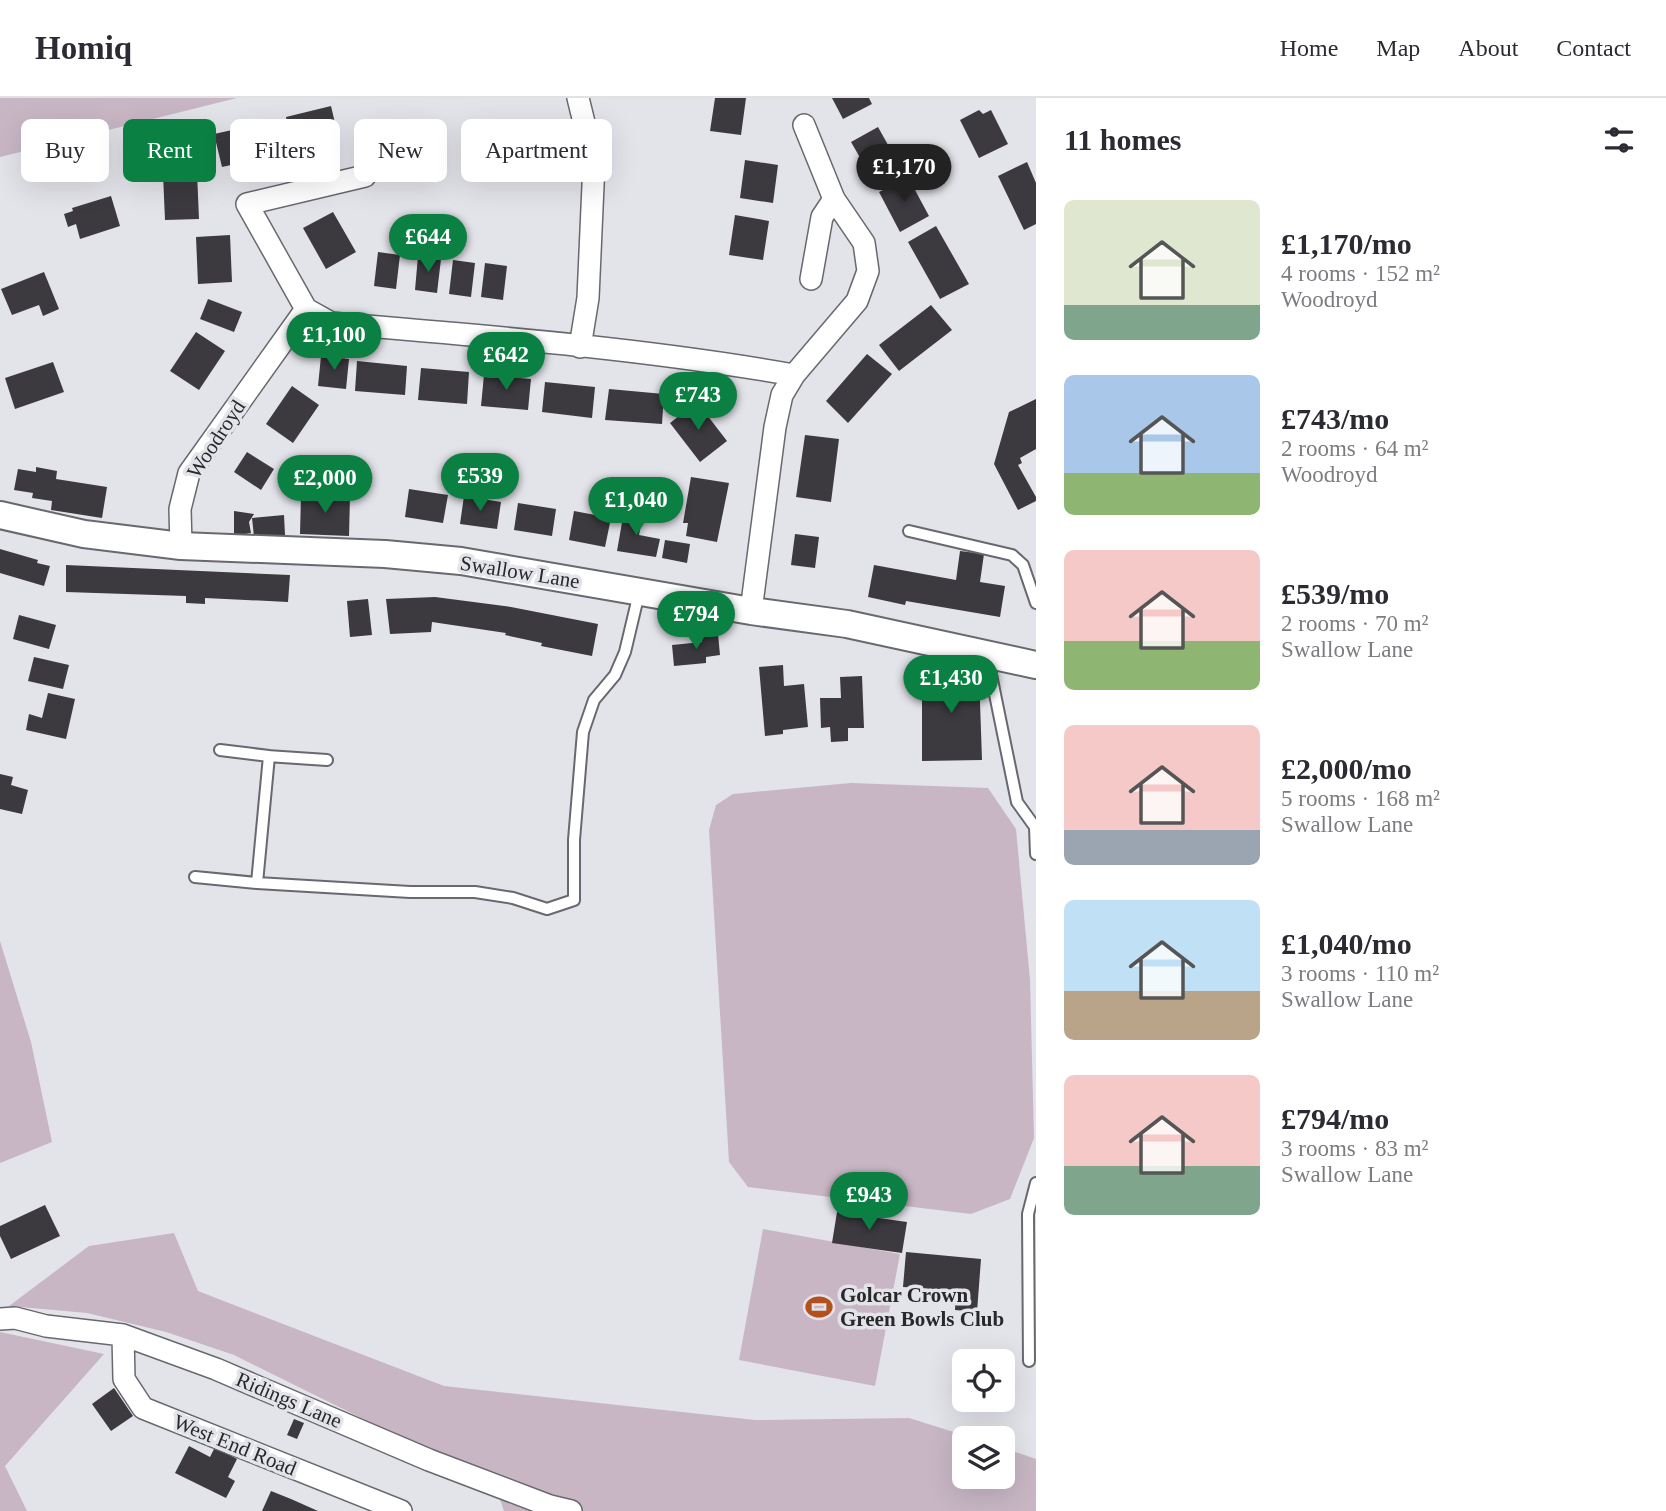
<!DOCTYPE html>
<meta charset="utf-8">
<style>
body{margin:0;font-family:Georgia,serif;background:#f7f7f7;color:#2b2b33;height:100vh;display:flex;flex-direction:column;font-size:26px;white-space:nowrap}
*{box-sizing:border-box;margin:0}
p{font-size:23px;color:#7c7c81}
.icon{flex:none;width:38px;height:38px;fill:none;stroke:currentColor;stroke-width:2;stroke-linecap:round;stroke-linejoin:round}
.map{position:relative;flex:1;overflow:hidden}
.sheet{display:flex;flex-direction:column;background:#fff;width:630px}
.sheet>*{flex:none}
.banner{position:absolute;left:21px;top:21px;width:665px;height:63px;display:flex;gap:14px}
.tools{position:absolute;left:952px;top:1251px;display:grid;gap:14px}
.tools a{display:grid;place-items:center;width:63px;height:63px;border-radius:10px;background:#fff;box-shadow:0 7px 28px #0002;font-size:35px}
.price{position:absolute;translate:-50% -60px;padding:0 16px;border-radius:24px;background:#0b8043;color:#fff;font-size:23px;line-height:46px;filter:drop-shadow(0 2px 4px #0008)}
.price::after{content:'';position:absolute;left:50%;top:42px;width:21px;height:16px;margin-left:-10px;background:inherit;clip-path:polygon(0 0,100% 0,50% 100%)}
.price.on{background:#222;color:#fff}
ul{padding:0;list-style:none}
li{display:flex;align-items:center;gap:21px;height:175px;padding:0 28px}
li span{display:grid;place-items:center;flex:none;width:196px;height:140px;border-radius:10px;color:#555}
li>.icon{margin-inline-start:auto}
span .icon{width:84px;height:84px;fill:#fffc;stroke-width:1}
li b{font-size:30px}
h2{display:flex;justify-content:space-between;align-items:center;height:84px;padding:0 28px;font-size:30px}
.chip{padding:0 24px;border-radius:10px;background:#fff;box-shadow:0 7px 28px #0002;font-size:24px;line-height:63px}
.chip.on{background:#0b8043;color:#fff}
header{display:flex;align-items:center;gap:42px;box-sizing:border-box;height:98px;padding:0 35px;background:#fff;border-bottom:2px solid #e1e1e2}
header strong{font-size:33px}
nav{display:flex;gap:38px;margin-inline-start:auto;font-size:24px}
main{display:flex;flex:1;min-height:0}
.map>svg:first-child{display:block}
.green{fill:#c8b6c4}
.building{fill:#3c3a3f}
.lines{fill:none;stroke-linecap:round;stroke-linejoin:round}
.service-casing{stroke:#68686f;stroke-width:14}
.minor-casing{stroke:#68686f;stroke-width:24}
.tertiary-casing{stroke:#68686f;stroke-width:30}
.service{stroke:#fff;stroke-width:10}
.minor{stroke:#fff;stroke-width:21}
.tertiary{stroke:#fff;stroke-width:26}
.labels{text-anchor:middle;stroke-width:7;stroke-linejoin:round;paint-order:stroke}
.street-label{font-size:21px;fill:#28282a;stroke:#e3e3ea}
.poi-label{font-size:21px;font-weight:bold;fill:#28282a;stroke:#e3e3ea;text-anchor:start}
</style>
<header>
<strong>Homiq</strong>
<nav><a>Home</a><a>Map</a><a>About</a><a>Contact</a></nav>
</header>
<main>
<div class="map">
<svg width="1036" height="1413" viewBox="0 0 1036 1413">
<rect width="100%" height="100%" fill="#e3e3ea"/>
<path class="green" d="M0,0h237l-237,59z
M851,685l137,5 28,41 14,151 4,158 -24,61 -39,15 -223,-27 -19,-25 -20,-332 7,-25 17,-11z
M0,843l31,101 21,100 -52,21z
M763,1131l137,25 -25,132 -136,-26z
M174,1135l24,58 246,95 311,34 154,-2 64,20h-9v39h39v-29l33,11v52h-532l-11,-33 -69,-29 -190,-94 -68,-23 -79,-19 -78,-7 80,-60z
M0,1234l104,22 -99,112 22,45h-27z"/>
<path class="building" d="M715,0h31l-5,37 -31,-4z
M832,0h37l3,6 -29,15z
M331,8l8,34 -46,10 -7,-33z
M979,12l4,4 8,-4 17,34 -29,14 -19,-38z
M260,26l8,33 -46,10 -8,-33z
M878,29l19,34 -27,14 -19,-33z
M745,62l33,5 -5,38 -33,-5z
M1027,64l9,21v41l-12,6 -26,-54z
M197,74l2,47 -34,1 -2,-46z
M908,79l21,39 -29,16 -21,-40z
M111,98l9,30 -40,13 -4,-15 -8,3 -4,-13 9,-3 -1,-3z
M333,114l23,40 -30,17 -23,-41z
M735,117l34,6 -6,39 -34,-5z
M936,128l33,58 -29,15 -32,-57z
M230,137l2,47 -34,2 -2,-47z
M378,154l22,3 -4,34 -22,-3z
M418,158l23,3 -4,34 -22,-3z
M453,162l22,3 -4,34 -22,-3z
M485,165l22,3 -4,34 -22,-3z
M44,174l15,37 -16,7 -4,-11 -27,10 -11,-26z
M208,201l34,13 -8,20 -34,-13z
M931,207l21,25 -53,41 -20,-26z
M196,234l29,19 -26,39 -29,-19z
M867,256l25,20 -44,49 -22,-22z
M321,258l28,3 -3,30 -28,-3z
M357,263l50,5 -2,29 -50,-4z
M53,264l11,30 -49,17 -10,-31z
M421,270l48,4 -2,32 -49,-4z
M484,277l47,4 -3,31 -47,-4z
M545,284l50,5 -3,31 -50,-6z
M292,288l27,19 -26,38 -27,-19z
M609,291l55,5 -2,30 -57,-4z
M1036,301v50l-16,9 2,5 -4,2 18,32v4l-18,9 -24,-46 15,-52z
M697,304l30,39 -27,21 -30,-39z
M805,337l34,4 -8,63 -35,-5z
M247,354l27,17 -13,21 -27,-18z
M36,369l21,4 -1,8 51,8 -5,31 -51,-8 1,-9 -20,-3 1,-5 -19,-3 4,-21 18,3z
M691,379l38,6 -12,59 -31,-6 2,-13h-5z
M409,391l39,6 -5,28 -38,-6z
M301,397l49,1 -1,40 -49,-2z
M464,398l37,6 -4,27 -37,-5z
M518,405l38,6 -4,27 -38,-6z
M234,413l20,3 -5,8 2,11 -17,3z
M574,413l37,7 -6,29 -36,-7z
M624,413l19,3 -4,21 21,4 -4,18 -39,-6z
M284,417l1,20 -31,2 -2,-19z
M795,436l24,3 -4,31 -24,-3z
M665,442l25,4 -3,19 -25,-5z
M0,451l38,11 -1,3 13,3 -6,20 -44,-13z
M960,453l24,3 -4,28 25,4 -5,31 -94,-16 -1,4 -37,-8 6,-32 82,15z
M66,467l224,10 -2,27 -83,-4v6l-19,-1v-7l-120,-4z
M435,499l76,10 87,17 -6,32 -51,-10 1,-3 -37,-8 1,-2 -74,-11 -1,10 -41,2 -4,-35z
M368,501l4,36 -22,2 -3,-36z
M19,517l37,10 -7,24 -36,-10z
M718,536l2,21 -14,2v6l-32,3 -2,-21 30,-3 -1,-7z
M34,559l35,8 -6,24 -35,-8z
M783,567l1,21 20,-2 4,43 -25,3v4l-18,2 -6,-69z
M967,570l1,5h11l3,87 -60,1v-92z
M862,578l2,52h-16v13l-17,1 -1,-15 -9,1 -1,-30h21l-1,-21z
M48,595l27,6 -9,40 -40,-9 3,-16 13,4z
M0,676l13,3 -2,8 17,5 -6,24 -22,-5z
M45,1107l15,31 -49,23 -11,-23v-10z
M837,1114l70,10 -5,31 -70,-10z
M906,1154l75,7 -4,53 -22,-2 1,-19 -53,-4z
M114,1290l19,28 -22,15 -19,-27z
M294,1321l10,4 -7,16 -10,-4z
M189,1348l21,11 5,-10 22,12 -9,18 7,4 -9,17 -51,-25z
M271,1393l20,8 27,12h-56z"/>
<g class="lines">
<g class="service-casing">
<path id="service" d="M909,433l103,24 11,10 13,38
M987,557l30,147 18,25 1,27
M220,652l49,6 -12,127 153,9h65l38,6 34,11 27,-9v-60l9,-108 11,-32 21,-25 10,-23 14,-59
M267,658l60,4
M195,779l62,6
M1029,1263l-1,-147 8,-31"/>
</g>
<g class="minor-casing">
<path id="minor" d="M578,0l16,65 -6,135 -8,49
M811,181l11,-62 12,-18
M306,211l25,14c154,13 310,25 463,52l63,-74 11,-30 -4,-28 -30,-44 -30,-74
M181,448l-1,-37 9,-36 117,-164 -59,-105 118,-28
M751,513l24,-184 7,-32 12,-20
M0,1221l15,-1 31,8 77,9 93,34 213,91 121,46 21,5
M123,1237l1,44 19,29 258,103"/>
</g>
<g class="tertiary-casing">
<path id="tertiary" d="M0,417l84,19 97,12 204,8 76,7 290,50 96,13 189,41"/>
</g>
<use href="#service" class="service"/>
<use href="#minor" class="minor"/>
<use href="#tertiary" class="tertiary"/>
</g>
<defs>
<g id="stadium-bare" transform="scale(2.1)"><path d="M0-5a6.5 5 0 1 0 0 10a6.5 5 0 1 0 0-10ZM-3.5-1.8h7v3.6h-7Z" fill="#b4501b" stroke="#e3e3ea" stroke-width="2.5" paint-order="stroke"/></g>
</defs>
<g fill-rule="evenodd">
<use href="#stadium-bare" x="819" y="1209"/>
</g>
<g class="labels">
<g class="street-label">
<text transform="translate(216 341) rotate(-57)" y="7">Woodroyd</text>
<text transform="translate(520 474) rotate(9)" y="7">Swallow Lane</text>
<text transform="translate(289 1302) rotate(23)" y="7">Ridings Lane</text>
<text transform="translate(235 1347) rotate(22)" y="7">West End Road</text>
</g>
<g class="poi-label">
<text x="840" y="1204">Golcar Crown<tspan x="840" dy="24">Green Bowls Club</tspan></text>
</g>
</g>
</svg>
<div class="tools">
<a><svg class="icon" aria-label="locate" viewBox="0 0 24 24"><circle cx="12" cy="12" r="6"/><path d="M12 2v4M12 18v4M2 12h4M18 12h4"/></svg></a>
<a><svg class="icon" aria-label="layers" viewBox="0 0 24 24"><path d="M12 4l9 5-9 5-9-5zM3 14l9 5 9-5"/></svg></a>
</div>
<b class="price on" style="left:904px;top:106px">£1,170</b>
<b class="price" style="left:428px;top:176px">£644</b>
<b class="price" style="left:334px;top:274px">£1,100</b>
<b class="price" style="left:506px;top:294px">£642</b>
<b class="price" style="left:698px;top:334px">£743</b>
<b class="price" style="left:480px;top:415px">£539</b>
<b class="price" style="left:325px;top:417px">£2,000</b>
<b class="price" style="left:636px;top:439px">£1,040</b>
<b class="price" style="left:696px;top:553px">£794</b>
<b class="price" style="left:951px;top:617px">£1,430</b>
<b class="price" style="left:869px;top:1134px">£943</b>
<div class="banner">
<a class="chip">Buy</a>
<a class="chip on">Rent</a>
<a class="chip">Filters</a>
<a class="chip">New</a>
<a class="chip">Apartment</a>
</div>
</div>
<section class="sheet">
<h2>11 homes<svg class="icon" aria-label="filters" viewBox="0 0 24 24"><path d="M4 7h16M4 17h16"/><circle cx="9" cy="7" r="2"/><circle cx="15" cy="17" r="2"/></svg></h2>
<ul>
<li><span style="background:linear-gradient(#dfe7d0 75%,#7fa58c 0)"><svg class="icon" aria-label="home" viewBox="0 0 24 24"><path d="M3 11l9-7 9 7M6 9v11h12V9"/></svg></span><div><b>£1,170/mo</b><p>4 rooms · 152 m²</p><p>Woodroyd</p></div></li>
<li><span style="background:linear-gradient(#a9c7e8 70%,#8fb573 0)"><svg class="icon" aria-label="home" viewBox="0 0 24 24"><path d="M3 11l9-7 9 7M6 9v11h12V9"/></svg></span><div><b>£743/mo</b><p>2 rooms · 64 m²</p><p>Woodroyd</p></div></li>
<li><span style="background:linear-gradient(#f6c9c9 65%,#8fb573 0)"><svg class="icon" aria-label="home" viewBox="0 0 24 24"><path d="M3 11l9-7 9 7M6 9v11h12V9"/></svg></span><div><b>£539/mo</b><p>2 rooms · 70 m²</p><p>Swallow Lane</p></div></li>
<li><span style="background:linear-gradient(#f6c9c9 75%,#9aa5b1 0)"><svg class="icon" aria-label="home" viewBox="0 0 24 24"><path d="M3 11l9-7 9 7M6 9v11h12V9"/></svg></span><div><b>£2,000/mo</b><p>5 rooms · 168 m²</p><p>Swallow Lane</p></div></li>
<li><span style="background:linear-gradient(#bfe0f5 65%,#b9a48a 0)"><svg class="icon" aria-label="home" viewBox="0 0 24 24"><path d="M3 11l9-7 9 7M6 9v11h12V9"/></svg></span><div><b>£1,040/mo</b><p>3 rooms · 110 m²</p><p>Swallow Lane</p></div></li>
<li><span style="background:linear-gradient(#f6c9c9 65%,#7fa58c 0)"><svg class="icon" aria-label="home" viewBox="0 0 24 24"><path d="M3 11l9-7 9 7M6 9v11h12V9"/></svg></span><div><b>£794/mo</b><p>3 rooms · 83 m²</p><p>Swallow Lane</p></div></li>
</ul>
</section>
</main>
